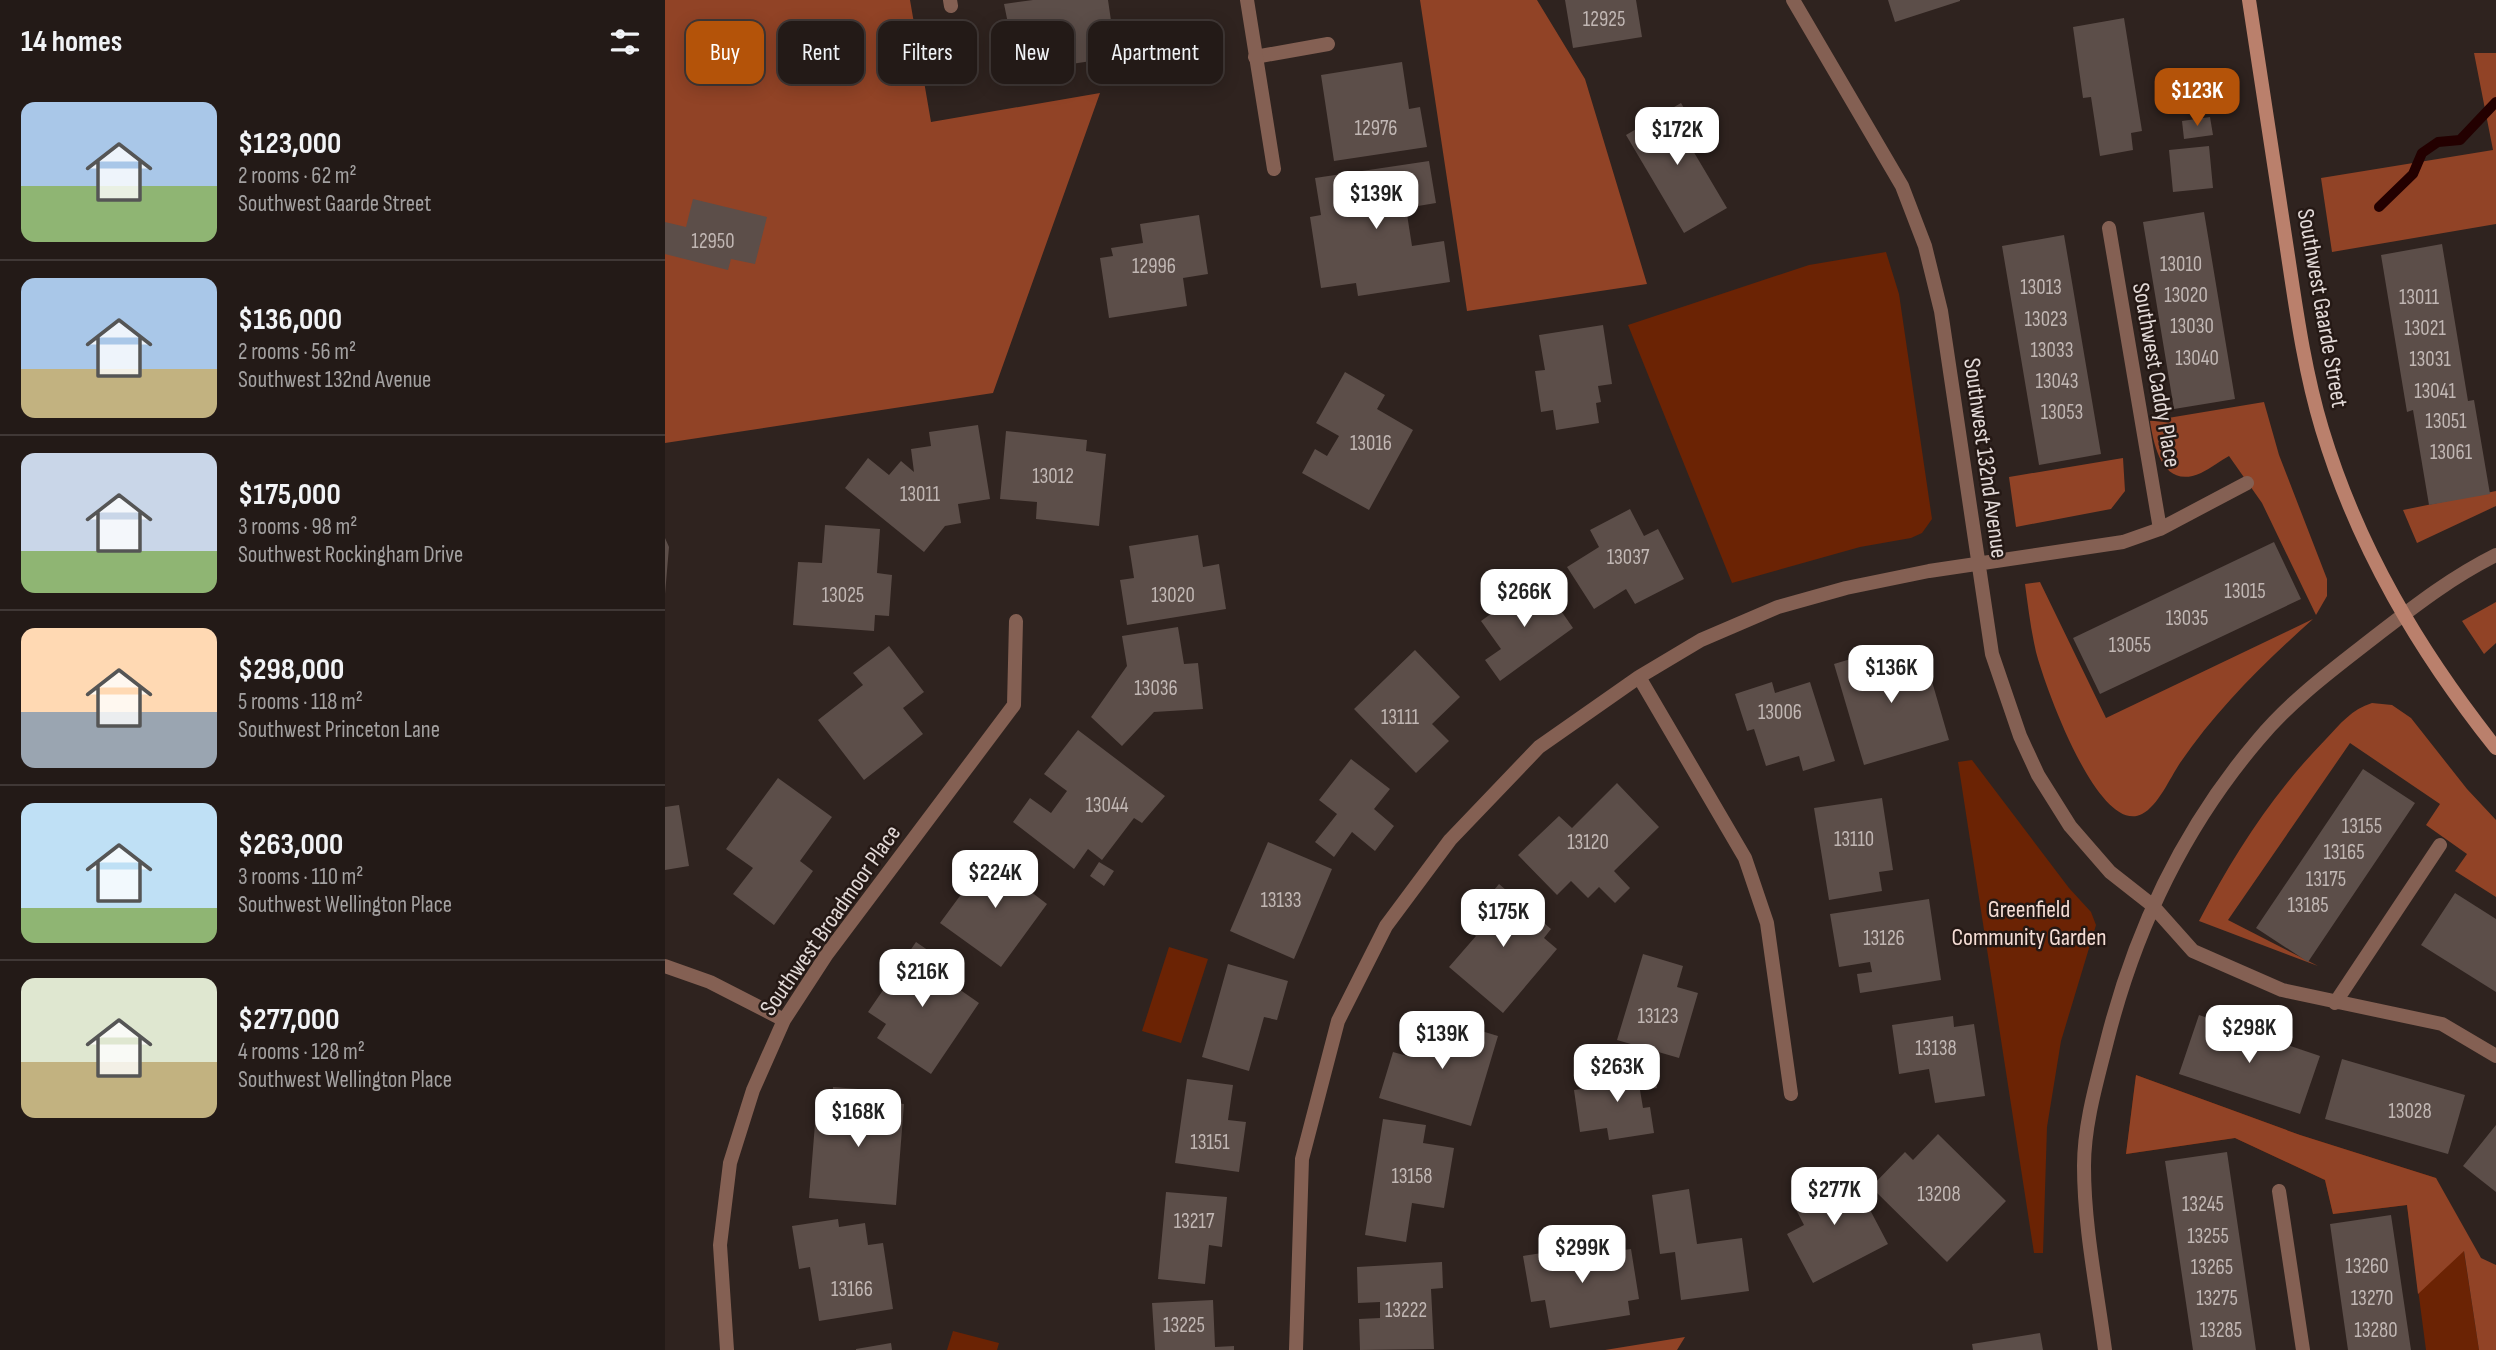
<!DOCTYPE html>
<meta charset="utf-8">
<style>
body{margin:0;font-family:"Sofia Sans Condensed",sans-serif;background:#2b2320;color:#f1f3f6;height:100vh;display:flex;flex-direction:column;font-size:26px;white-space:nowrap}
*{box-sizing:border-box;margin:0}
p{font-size:23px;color:#a3a1a1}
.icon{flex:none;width:38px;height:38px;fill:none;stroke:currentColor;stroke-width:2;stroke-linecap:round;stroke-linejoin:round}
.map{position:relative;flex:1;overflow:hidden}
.drawer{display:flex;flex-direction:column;background:#231a17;width:665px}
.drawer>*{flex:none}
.hud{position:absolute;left:21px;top:21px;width:665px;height:63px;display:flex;gap:14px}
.price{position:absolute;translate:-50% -60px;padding:0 16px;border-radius:14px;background:#fff;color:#222;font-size:23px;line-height:46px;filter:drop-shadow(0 2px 4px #0008)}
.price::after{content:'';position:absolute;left:50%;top:42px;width:21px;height:16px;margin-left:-10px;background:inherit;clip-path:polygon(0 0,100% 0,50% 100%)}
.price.current{background:#b45309;color:#fff}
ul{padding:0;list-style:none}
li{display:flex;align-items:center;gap:21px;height:175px;padding:0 21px}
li+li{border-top:2px solid #403836}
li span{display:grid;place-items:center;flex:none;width:196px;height:140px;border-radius:14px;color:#555}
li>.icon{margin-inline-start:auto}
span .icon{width:84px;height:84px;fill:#fffc;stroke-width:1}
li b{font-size:30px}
h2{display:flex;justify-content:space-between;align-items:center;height:84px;padding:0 21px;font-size:30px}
.pill{padding:0 24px;border-radius:14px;background:#231a17;box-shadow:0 4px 18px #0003,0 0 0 2px #403836;font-size:24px;line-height:63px}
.pill.current{background:#b45309;color:#fff}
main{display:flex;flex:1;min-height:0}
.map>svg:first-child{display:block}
.green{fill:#6b2304}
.forest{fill:#914326}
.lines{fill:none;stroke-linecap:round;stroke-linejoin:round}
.stream{stroke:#230000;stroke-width:10}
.building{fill:#5c4e49}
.service{stroke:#846053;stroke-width:14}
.minor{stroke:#846053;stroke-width:14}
.secondary{stroke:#ba806c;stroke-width:14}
.labels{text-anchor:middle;stroke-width:5;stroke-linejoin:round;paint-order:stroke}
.number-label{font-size:21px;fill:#c1b7b4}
.street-label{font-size:24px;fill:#e3dad8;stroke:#251915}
.park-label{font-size:24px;fill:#f5ddd5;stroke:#251915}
</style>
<main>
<section class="drawer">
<h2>14 homes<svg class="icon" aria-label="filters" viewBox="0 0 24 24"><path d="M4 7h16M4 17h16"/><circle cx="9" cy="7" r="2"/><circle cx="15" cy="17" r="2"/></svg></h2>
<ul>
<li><span style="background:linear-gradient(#a9c7e8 60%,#8fb573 0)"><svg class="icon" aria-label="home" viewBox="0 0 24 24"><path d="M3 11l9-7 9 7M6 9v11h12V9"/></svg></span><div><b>$123,000</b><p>2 rooms · 62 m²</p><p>Southwest Gaarde Street</p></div></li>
<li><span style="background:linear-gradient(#a9c7e8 65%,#c2b280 0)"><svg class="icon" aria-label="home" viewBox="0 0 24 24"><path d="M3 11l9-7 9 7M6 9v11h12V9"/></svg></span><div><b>$136,000</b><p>2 rooms · 56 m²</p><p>Southwest 132nd Avenue</p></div></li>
<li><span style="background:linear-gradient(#c9d6e8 70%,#8fb573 0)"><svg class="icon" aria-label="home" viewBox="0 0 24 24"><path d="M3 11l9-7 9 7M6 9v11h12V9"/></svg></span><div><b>$175,000</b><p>3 rooms · 98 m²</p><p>Southwest Rockingham Drive</p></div></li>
<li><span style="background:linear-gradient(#ffd9b3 60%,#9aa5b1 0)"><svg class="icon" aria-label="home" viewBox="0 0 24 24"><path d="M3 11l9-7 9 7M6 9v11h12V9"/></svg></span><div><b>$298,000</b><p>5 rooms · 118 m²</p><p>Southwest Princeton Lane</p></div></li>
<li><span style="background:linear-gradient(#bfe0f5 75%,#8fb573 0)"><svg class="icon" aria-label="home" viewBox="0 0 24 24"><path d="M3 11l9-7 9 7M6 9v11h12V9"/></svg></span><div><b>$263,000</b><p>3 rooms · 110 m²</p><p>Southwest Wellington Place</p></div></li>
<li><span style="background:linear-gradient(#dfe7d0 60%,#c2b280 0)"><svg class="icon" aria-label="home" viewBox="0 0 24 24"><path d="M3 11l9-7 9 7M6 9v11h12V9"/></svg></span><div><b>$277,000</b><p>4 rooms · 128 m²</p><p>Southwest Wellington Place</p></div></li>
</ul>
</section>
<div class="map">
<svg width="1831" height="1350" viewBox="0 0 1831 1350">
<rect width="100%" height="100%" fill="#2f231f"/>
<path class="green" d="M1221,252l13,42 33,225 -10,14 -11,5 -51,9 -128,36 -104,-258 181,-60z
M1307,760l97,128 22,24 5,13 -35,116 -14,86 -4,126h-9l-76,-491z
M504,947l39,12 -27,84 -39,-12z
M1471,1075l164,60 136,43 28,74 15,98h-53l-19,-145 -74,9 -8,-34 -90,-42 -109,16z
M288,1331l46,12 -2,7h-50z"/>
<path class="forest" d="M0,0h245l21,122 169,-29 -107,300 -328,50z
M755,0h117l48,79 62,205 -180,27z
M1809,53h22v171l-164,28 -11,-74 172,-28z
M1599,402l15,53 48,124v17l-11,19 -54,-112 -33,-47c-9,5 -18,12 -28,17 -38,17 -47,-26 -51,-52z
M1458,458l2,33 -14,18 -95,18 -7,-50z
M1831,491v15l-79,37 -14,-33z
M1375,582l66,136 207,-99c-49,44 -96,90 -133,144 -10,15 -22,43 -38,51 -44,23 -98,-131 -106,-162 -5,-22 -8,-45 -11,-68z
M1831,602v41l-12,11 -22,-33z
M1707,703l20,2 19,13 56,71 29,31v77l-41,-26 12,-17 -41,-29 14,-21 -90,-61 -122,177 90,46 -119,-45c35,-67 74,-128 127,-182 14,-15 26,-30 46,-36z
M1471,1075l164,60 136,43 45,80 15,7v85h-17l-15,-99 -46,43 -11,-89 -74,9 -8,-34 -90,-42 -109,16z
M1020,1337l-8,13h-72z"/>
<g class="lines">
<path class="stream" d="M1714,207l34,-33 9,-21 16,-11 22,-2 36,-38"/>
</g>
<path class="building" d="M368,0h75l9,62 -18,3 -1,-5 -80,12 -14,-68z
M900,0h71l6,37 -69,11z
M1223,0h72v1l-65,21z
M1459,18l18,113 -11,2 2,17 -33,6 -9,-59 -8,1 -10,-71z
M737,62l7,47 11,-2 7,40 -93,14 -13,-86z
M1016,103l23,39 -12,7 35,59 -43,25 -58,-98z
M1545,117l3,18 -29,4 -2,-18z
M1544,146l4,42 -40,4 -4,-42z
M764,161l7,42 -30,5 6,38 32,-5 6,41 -92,14 -2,-13 -35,5 -11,-71 11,-2 -6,-37z
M28,199l74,18 -12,47 -24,-5 -3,11 -63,-16v-32l21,5z
M1539,212l31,187 -61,10 -31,-187z
M534,215l9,59 -25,4 4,28 -78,12 -9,-60 13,-2 -2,-8 32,-5 -3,-19z
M1399,235l37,219 -62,11 -37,-219z
M1777,244l26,157 6,-1 16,94 -61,11 -16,-95 -6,2 -26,-157z
M938,325l9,59 -14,2 3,16 -5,1 3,20 -43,7 -3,-20 -12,2 -6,-41 10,-1 -6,-35z
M680,372l40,23 -8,14 36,21 -44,80 -67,-37 13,-24 12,7 12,-20 -23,-13z
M313,425l12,74 -32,5 3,19 -16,3 -21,26 -79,-64 23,-30 21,17 12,-14 13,11 -3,-23 20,-3 -2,-14z
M341,431l81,9 -1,11 20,3 -7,72 -63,-7 1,-17 -37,-3z
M965,509l14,27 14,-7 26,50 -49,25 -9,-15 -32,20 -27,-42 32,-20 -9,-17z
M160,525l55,4 -3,44 15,2 -3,41 -14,-1 -1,16 -81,-6 5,-63 24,1z
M533,535l5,32 16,-3 7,45 -99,16 -7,-45 14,-2 -5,-32z
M0,538l4,9 -4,47z
M1609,542l27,57 -201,95 -27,-56z
M874,579l34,49 -73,53 -15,-21 16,-11 -20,-28z
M513,627l6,37 14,-1 5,46 -49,3 -32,34 -31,-29 36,-51 -5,-30z
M224,646l35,46 -21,16 20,26 -59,46 -46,-60 45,-35 -10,-12z
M1219,649l5,15 35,-10 25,86 -85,25 -30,-101z
M750,650l45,47 -28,27 17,17 -33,32 -62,-64z
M1107,682l3,11 35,-11 25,79 -32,10 -4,-15 -33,10 -12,-37 -7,2 -12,-37z
M413,730l87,66 -23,27 -8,-5 -32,42 -14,-11 -14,20 -61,-47 17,-24 21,15 16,-22 -23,-17z
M686,759l39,30 -16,20 20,17 -19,25 -23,-19 -18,25 -19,-15 22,-28 -18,-14z
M1698,769l52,34 -107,159 -52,-34z
M113,778l54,39 -32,44 13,10 -39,54 -41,-31 20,-26 -27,-19z
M952,783l42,44 -45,44 16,17 -15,15 -16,-16 -11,11 -17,-17 -14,14 -39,-40 41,-39 13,12z
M1217,798l11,72 -14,2 3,19 -53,9 -15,-92z
M14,805l10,61 -24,4v-63z
M603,842l64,27 -38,90 -64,-28z
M328,851l36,26 -7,8 25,19 -46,63 -61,-44z
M434,862l15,9 -10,15 -14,-10z
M834,884l52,45 -7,9 13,11 -54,64 -54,-46 27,-31 -12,-10z
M1790,893l41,26v73l-75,-47z
M1264,899l12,81 -81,13 -3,-19 15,-2 -2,-10 -31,5 -9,-53z
M251,942l38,26 -8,12 33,23 -48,71 -54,-36 9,-14 -18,-12z
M978,954l40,12 -6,21 21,6 -19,65 -62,-18z
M563,964l60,17 -11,39 -13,-3 -15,54 -47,-14z
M760,1014l73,22 -27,90 -92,-28 14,-46 18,5z
M1534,1015l121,41 -20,58 -121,-40z
M1288,1016l1,11 20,-3 11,72 -50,7 -6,-34 -30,5 -7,-49z
M1677,1059l123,36 -17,59 -123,-35z
M989,1066l3,22 -17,2 3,18 7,-1 4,26 -45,7 -2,-12 -27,4 -6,-42 22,-3 -2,-12z
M522,1079l46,6 -5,35 18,2 -7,50 -64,-9z
M168,1087l50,4 -1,11 22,2 -8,101 -87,-7 6,-74 15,2z
M718,1119l43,6 -3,18 31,5 -10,60 -32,-5 -6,39 -41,-7z
M1831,1125v67l-33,-26z
M1273,1134l68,67 -59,61 -76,-75 34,-35 8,8z
M1562,1152l29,198h-63l-28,-189z
M1184,1170l39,74 -75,39 -26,-49 17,-9 -13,-25z
M1024,1189l8,55 45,-6 7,53 -68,9 -6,-48 -15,2 -8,-59z
M501,1192l61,5 -5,50 -13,-2 -4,39 -47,-5z
M1726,1215l20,135h-63l-18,-126z
M173,1219l1,8 26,-4 3,22 15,-2 10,66 -74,12 -9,-54 -11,2 -7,-43z
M923,1246l2,9 41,-6 8,50 -11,2 2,14 -80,13 -5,-28 -14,2 -8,-46z
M777,1262l1,26 -12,1 3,60 -74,1 -1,-31 21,-1v-16l-22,1 -1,-36z
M548,1300l2,47 19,-1v4h-79l-3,-47z
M1375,1333l3,17h-70l-1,-6z
M226,1343l1,7h-36v-1z"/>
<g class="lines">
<path class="service" d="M590,57l73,-13"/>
<path class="minor" d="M285,0l1,6
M582,0l27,169
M1128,0l109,186 23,60 16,65 51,343 28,82 18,39 32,51 40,46 42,33 41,46 89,39 160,34 54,32
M1444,228l51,301
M974,677l106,181 22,65 24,171
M0,966l45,16 74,38
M1670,1003l105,-158
M1614,1191l24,159
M62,1350l-7,-105 10,-82 23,-73 31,-70 43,-66 187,-249 2,-84
M631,1350l6,-191 36,-138 48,-95 64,-86 89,-93 100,-70 62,-37 77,-33 68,-19 83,-17 194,-29 37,-13 87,-46
M1440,1350c-8,-61 -21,-123 -21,-184 0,-42 13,-85 23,-125 28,-111 77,-214 151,-301 34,-41 78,-73 119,-105 39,-30 75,-58 119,-80"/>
<path class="secondary" d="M1584,0c12,79 24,157 36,236 10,65 18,130 37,193 36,119 97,222 174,319"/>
</g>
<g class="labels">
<g class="number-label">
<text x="939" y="26">12925</text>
<text x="711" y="135">12976</text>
<text x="48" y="248">12950</text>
<text x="1516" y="271">13010</text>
<text x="489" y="273">12996</text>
<text x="1376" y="294">13013</text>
<text x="1521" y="302">13020</text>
<text x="1754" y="304">13011</text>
<text x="1381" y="326">13023</text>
<text x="1527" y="333">13030</text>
<text x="1760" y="335">13021</text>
<text x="1387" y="357">13033</text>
<text x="1532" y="365">13040</text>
<text x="1765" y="366">13031</text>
<text x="1392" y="388">13043</text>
<text x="1770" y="398">13041</text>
<text x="1397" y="419">13053</text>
<text x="1781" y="428">13051</text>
<text x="706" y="450">13016</text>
<text x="1786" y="459">13061</text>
<text x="388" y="483">13012</text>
<text x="255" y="501">13011</text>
<text x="963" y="564">13037</text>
<text x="1580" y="598">13015</text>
<text x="178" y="602">13025</text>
<text x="508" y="602">13020</text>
<text x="1522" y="625">13035</text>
<text x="1465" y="652">13055</text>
<text x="491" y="695">13036</text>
<text x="1115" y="719">13006</text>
<text x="735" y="724">13111</text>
<text x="442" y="812">13044</text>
<text x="1697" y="833">13155</text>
<text x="1189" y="846">13110</text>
<text x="923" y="849">13120</text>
<text x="1679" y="859">13165</text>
<text x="1661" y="886">13175</text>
<text x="616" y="907">13133</text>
<text x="1643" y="912">13185</text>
<text x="1219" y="945">13126</text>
<text x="993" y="1023">13123</text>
<text x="1271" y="1055">13138</text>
<text x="1745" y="1118">13028</text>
<text x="545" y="1149">13151</text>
<text x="747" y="1183">13158</text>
<text x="1274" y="1201">13208</text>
<text x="1538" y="1211">13245</text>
<text x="529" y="1228">13217</text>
<text x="1543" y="1243">13255</text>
<text x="1702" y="1273">13260</text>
<text x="1547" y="1274">13265</text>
<text x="187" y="1296">13166</text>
<text x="1552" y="1305">13275</text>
<text x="1707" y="1305">13270</text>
<text x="741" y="1317">13222</text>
<text x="519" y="1332">13225</text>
<text x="1556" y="1337">13285</text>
<text x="1711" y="1337">13280</text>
</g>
<g class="street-label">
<text transform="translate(1658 308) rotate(80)" y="8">Southwest Gaarde Street</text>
<text transform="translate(1492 375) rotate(80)" y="8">Southwest Caddy Place</text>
<text transform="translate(1321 458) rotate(82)" y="8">Southwest 132nd Avenue</text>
<text transform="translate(165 920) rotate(-55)" y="8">Southwest Broadmoor Place</text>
</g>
<g class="park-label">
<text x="1364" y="917">Greenfield<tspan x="1364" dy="28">Community Garden</tspan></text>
</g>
</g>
</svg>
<b class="price current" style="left:1532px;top:128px">$123K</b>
<b class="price" style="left:1012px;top:167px">$172K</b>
<b class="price" style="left:711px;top:231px">$139K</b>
<b class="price" style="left:859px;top:629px">$266K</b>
<b class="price" style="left:1226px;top:705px">$136K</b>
<b class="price" style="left:330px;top:910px">$224K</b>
<b class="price" style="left:838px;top:949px">$175K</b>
<b class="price" style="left:257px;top:1009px">$216K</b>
<b class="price" style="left:1584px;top:1065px">$298K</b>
<b class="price" style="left:777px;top:1071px">$139K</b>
<b class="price" style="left:952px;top:1104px">$263K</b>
<b class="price" style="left:193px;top:1149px">$168K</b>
<b class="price" style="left:1169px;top:1227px">$277K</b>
<b class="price" style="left:917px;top:1285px">$299K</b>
<div class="hud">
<a class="pill current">Buy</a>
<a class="pill">Rent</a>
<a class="pill">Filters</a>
<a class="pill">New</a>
<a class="pill">Apartment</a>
</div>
</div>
</main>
